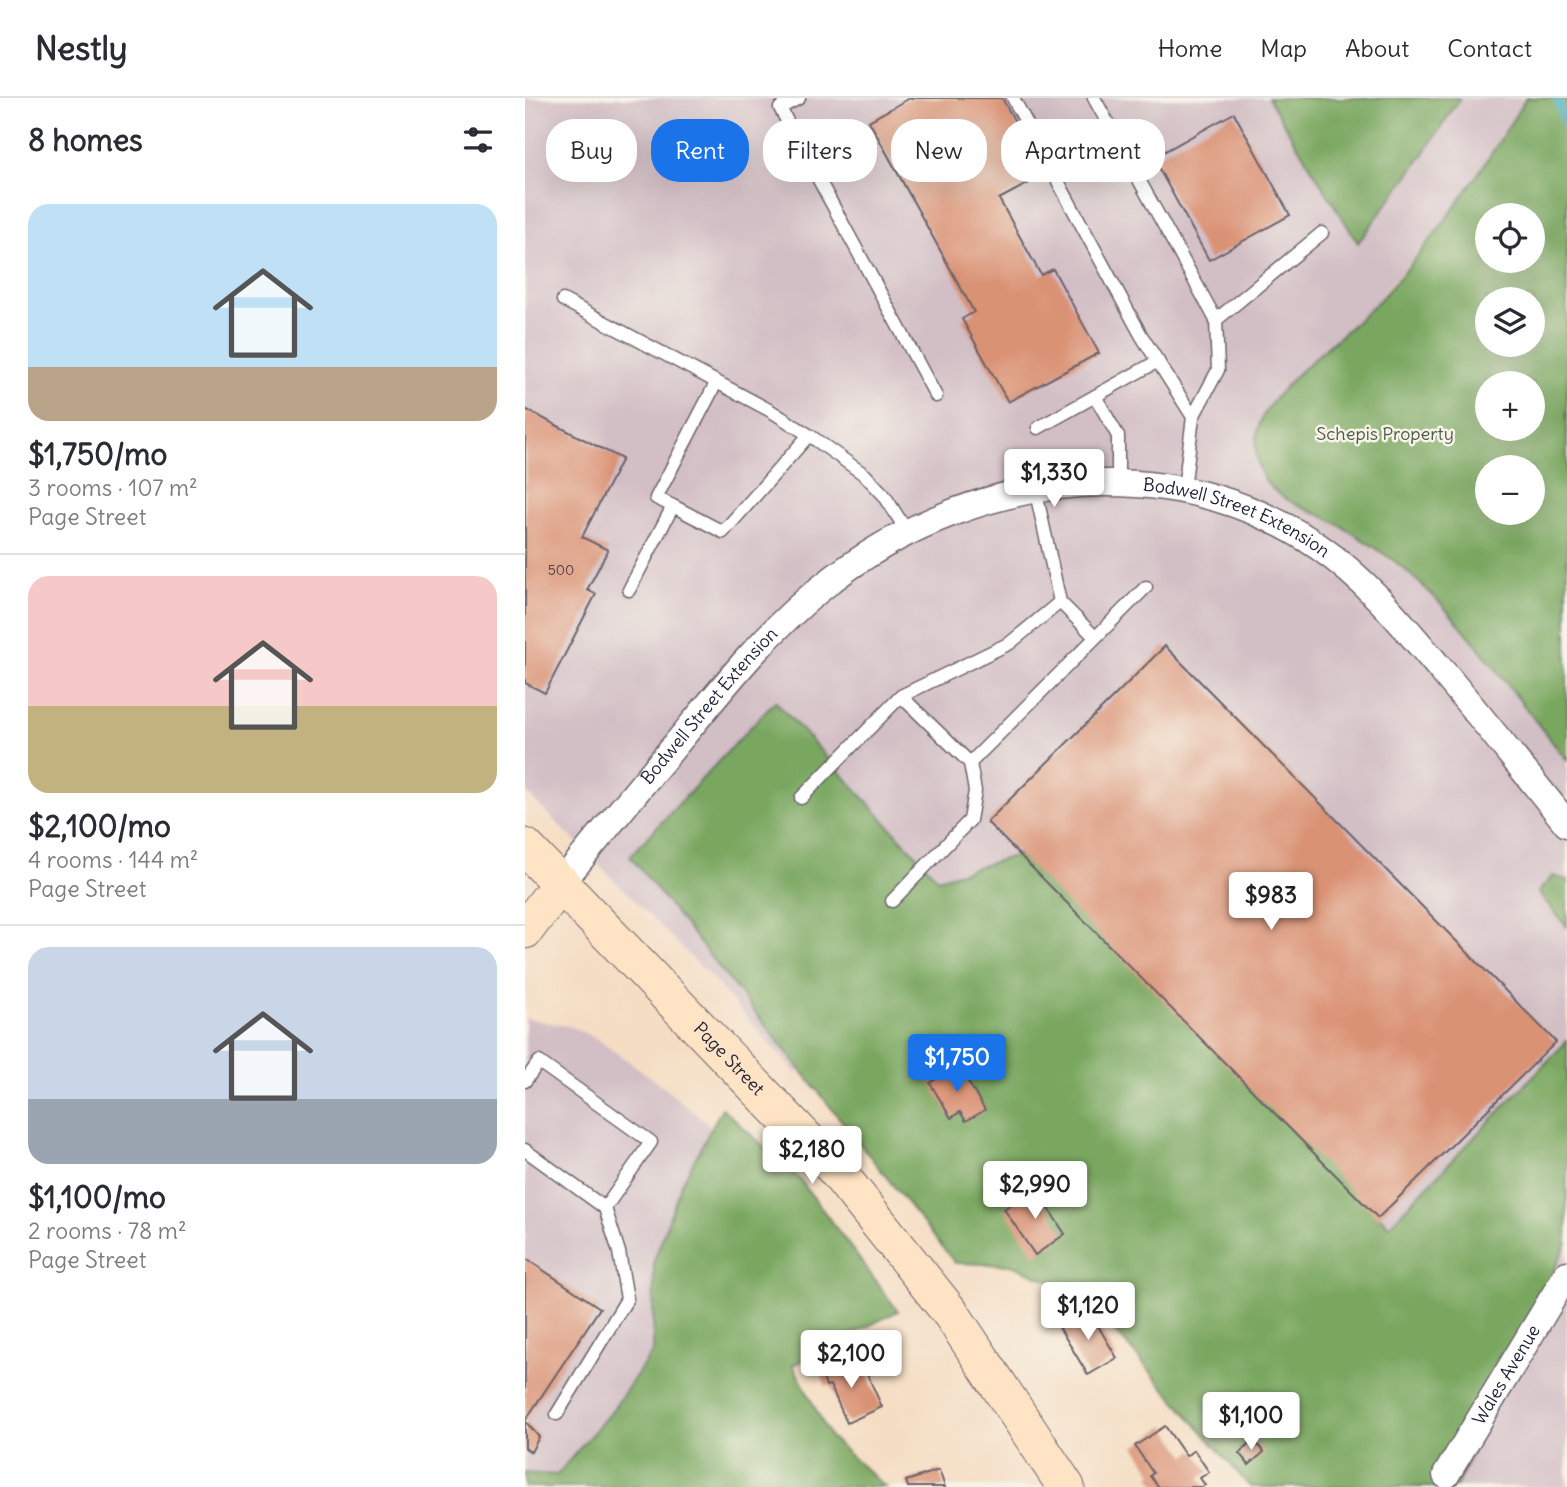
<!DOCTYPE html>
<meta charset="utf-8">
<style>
body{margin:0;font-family:Delius,sans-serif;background:#f2f2f3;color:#2b2b33;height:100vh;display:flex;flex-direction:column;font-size:26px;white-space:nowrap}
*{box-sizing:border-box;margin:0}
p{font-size:23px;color:#7c7c81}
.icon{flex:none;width:38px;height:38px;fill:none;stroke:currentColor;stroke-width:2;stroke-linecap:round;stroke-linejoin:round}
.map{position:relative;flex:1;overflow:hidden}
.details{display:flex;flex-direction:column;background:#fff;width:525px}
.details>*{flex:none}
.banner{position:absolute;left:21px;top:21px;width:665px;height:63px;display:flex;gap:14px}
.tools{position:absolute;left:950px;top:105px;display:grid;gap:14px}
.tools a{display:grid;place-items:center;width:70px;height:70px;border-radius:50%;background:#fff;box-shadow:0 7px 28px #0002;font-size:35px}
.price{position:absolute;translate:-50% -60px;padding:0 16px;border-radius:7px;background:#fff;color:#222;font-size:23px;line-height:46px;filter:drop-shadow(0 2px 4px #0008)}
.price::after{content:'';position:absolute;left:50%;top:42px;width:21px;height:16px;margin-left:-10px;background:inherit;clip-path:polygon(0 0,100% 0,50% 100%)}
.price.active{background:#1a73e8;color:#fff}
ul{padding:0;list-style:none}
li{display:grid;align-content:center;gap:14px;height:371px;padding:0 28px}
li+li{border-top:2px solid #e1e1e2}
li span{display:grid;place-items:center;height:217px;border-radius:21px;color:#555}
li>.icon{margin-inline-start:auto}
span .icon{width:126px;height:126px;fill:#fffc;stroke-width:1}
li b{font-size:30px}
h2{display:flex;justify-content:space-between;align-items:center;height:84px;padding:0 28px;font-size:30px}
.chip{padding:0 24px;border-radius:28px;background:#fff;box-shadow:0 7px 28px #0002;font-size:24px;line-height:63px}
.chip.active{background:#1a73e8;color:#fff}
header{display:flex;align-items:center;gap:42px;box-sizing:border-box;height:98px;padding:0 35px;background:#fff;border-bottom:2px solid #e1e1e2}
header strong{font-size:33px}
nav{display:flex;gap:38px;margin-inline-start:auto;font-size:24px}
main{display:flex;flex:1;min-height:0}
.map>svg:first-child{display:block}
.industrial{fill:#d2bec5}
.forest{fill:#7aa760;stroke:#4e644e;stroke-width:2;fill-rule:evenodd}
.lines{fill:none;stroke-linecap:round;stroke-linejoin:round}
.stream{stroke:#43b0c1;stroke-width:8}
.building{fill:#da9275}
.lane-casing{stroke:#6c636b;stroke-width:15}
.street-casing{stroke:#6c636b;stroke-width:29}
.secondary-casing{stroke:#6c636b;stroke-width:39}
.lane{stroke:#fff;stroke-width:12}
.street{stroke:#fff;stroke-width:26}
.secondary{stroke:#fee4c5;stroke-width:37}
.labels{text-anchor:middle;stroke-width:5;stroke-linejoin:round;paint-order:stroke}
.number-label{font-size:14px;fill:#503e4a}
.park-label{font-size:18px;fill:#4c5a4c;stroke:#f7f3e8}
.street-label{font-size:18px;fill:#22223b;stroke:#f7f3e8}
</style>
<header>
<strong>Nestly</strong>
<nav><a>Home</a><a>Map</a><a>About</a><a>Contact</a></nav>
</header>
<main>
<section class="details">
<h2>8 homes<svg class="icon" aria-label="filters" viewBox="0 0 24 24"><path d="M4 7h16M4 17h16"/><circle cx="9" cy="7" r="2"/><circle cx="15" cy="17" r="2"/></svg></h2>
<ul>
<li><span style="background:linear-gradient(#bfe0f5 75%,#b9a48a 0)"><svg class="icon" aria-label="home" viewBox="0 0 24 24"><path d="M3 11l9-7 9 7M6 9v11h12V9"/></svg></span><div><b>$1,750/mo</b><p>3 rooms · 107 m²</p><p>Page Street</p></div></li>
<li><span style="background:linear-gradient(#f6c9c9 60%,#c2b280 0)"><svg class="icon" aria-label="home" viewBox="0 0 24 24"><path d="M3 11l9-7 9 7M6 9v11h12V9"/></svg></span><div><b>$2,100/mo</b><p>4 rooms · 144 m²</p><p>Page Street</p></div></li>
<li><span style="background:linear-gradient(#c9d6e8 70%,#9aa5b1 0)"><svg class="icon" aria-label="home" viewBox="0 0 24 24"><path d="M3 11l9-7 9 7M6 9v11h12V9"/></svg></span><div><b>$1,100/mo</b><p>2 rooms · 78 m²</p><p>Page Street</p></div></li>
</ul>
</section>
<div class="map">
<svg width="1042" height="1389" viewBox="0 0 1042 1389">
<rect width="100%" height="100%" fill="#f7f3e8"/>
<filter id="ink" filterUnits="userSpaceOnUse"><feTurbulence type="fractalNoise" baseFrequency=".0143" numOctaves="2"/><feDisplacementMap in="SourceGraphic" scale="14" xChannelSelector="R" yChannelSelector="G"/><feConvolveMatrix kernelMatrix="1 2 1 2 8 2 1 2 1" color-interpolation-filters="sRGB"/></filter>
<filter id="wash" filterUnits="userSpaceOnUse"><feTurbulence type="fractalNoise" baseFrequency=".00686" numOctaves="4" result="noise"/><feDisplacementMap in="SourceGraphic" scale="28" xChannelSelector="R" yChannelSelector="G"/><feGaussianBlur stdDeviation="1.57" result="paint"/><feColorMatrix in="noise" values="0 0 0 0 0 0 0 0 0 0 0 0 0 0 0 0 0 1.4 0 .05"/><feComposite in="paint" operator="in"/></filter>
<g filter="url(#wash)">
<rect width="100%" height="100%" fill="#f5ddc3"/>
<path class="industrial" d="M0,0h743l90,144 65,-87 37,-57h66l-82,125 -95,109 -75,69 -8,11 -10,24 23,59 61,30 75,54 49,49 103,132v727h-123l-467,-586 -180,173 -88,-99 -184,-184z
M0,920l47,9 25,12 55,39 104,85 -20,164 70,120 -281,40z"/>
<path class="forest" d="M743,0h192l-37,57 -65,88z
M1001,0h41v662c-57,-67 -103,-145 -173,-199 -19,-13 -38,-27 -58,-38 -24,-14 -60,-21 -74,-48 -9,-19 -8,-42 2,-61 21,-37 84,-81 116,-115 57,-61 103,-130 146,-201zM1008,117v46h-46v-46zM1008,201v46h-46v-46zM962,285h46v46h-46zM962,369h46v46h-46z
M250,603l163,178 86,-26 365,373 178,-185v201l-111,245h-206l-166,-192 -73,-30 -56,-2 -325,-407z
M1028,778l14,4v47l-29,-35z
M197,1010l79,73 97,130 -105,54 37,72 55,50h-360v-14l32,2 57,-67 39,-57 1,-90 27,-76z"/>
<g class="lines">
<path class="stream" d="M1032,0l10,31"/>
</g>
<g id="blocks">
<path class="building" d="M385,0h92l42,77 -45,24 42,76 12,-6 46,84 -91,49 -46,-83 12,-7 -105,-191z
M709,15l56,102 -81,45 -56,-102z
M0,311l97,50 -40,78 26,13 -21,40 9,4 -51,99 -20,-10z
M640,548l391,396 -178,176 -391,-396z
M433,967l27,45 -19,11 -6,-9 -9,6 -21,-35z
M510,1090l30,46 -30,21 -31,-46z
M0,1160l75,50 -75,113 14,16 -8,15 -6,-4z
M563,1211l29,49 -29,17 -29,-48z
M320,1260l7,16 13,-5 17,38 -35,16 -17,-38 -4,1 -7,-17z
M640,1328l21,30 8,-6 15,22 -9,6 5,7 -3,2h-44l-8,-11 3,-3 -18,-27z
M728,1342l11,12 -15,13 -10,-12z
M414,1372l6,17h-37l-2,-6z"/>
</g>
</g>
<g filter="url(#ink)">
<use href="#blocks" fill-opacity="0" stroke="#6c636b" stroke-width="2"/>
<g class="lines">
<g class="lane-casing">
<path id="lane" d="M274,0l-19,10 156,288
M488,0l128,237 52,82 -9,72
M569,0l122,222
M38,202l208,111 38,24 56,40 19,20 24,38
M570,298l23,40v47
M668,319l25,-47 -2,-50 106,-87
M513,330l120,-67
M510,390l25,114 35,35
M148,408l50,26 86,-97
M104,492l44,-84 -17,-8 60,-115
M376,598l109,-53 50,-41
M276,700l100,-102 69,67
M367,803l78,-81 5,-29 -5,-28 176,-176
M0,983l14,-19 112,80 -46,66
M0,1052l80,58 14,44 8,47 -70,115"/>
</g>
<g class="street-casing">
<g id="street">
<path id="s1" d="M36,785c41,-50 83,-101 125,-151 41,-50 83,-102 134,-143 78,-64 182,-105 283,-106 77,-1 152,20 216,64 49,34 86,80 124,125 42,50 83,101 124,152"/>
<path id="s2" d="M921,1377l121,-201"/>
</g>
</g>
<g class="secondary-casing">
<g id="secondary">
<path id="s3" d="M0,749l311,323 116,145 114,172"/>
<path d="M0,832l36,-47"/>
</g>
</g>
<use href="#lane" class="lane"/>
<use href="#street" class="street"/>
<use href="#secondary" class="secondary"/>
</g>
</g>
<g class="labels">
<g class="number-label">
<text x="36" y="477">500</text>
</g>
<g class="park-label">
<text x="860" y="342">Schepis Property</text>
</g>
<g class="street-label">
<text dy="6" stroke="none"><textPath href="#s1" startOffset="840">Bodwell Street Extension</textPath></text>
<text dy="6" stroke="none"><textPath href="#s1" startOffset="231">Bodwell Street Extension</textPath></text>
<text dy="6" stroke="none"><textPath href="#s3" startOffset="294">Page Street</textPath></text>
<text dy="6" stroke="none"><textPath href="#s2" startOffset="117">Wales Avenue</textPath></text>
</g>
</g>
</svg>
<div class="tools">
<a><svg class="icon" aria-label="locate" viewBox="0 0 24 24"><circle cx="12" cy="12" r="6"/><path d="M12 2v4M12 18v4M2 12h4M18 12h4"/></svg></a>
<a><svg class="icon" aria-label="layers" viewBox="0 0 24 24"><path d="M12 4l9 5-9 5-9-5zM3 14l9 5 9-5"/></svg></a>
<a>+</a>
<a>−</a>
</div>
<b class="price" style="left:529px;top:411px">$1,330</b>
<b class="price" style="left:746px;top:834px">$983</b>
<b class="price active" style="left:432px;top:996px">$1,750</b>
<b class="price" style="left:287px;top:1088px">$2,180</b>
<b class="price" style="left:510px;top:1123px">$2,990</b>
<b class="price" style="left:563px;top:1244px">$1,120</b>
<b class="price" style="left:326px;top:1292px">$2,100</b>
<b class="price" style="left:726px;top:1354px">$1,100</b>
<div class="banner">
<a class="chip">Buy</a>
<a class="chip active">Rent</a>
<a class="chip">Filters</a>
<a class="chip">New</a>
<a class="chip">Apartment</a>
</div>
</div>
</main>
